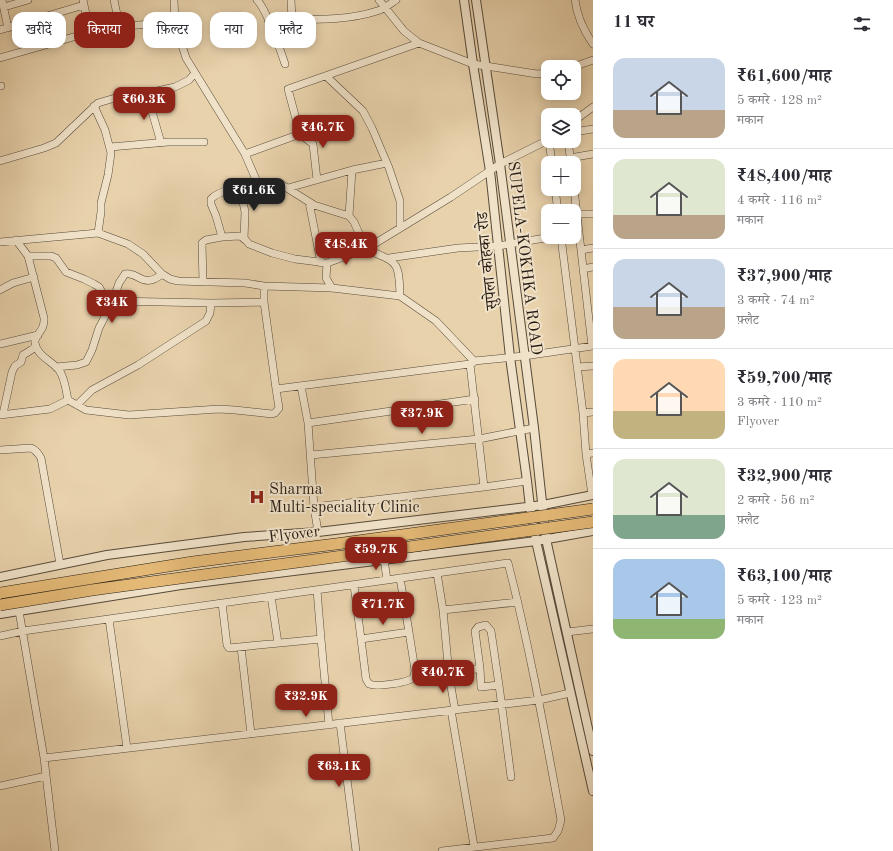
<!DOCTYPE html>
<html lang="hi">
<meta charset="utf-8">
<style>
body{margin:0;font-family:"Old Standard TT","Noto Serif Devanagari",serif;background:#f7f7f7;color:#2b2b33;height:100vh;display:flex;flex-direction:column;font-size:15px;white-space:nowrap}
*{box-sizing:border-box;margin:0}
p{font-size:13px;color:#7c7c81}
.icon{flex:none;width:22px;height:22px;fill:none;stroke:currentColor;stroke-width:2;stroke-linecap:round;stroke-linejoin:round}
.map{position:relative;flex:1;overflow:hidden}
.sheet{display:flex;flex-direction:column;background:#fff;width:300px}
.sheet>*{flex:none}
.banner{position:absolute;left:12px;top:12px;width:380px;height:36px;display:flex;gap:8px}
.buttons{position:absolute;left:541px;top:60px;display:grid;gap:8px}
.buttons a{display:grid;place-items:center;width:40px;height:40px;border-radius:8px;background:#fff;box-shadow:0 2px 10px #0003;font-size:20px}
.price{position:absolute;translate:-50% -34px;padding:0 9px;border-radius:8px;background:#8f2418;color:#fff;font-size:13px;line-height:26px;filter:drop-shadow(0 1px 2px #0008)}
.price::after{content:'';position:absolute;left:50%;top:24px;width:12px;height:9px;margin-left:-6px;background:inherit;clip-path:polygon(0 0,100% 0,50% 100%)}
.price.on{background:#222;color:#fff}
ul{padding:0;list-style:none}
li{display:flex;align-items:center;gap:12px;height:100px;padding:0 20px}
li+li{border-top:1px solid #e1e1e2}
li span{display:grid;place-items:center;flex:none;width:112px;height:80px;border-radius:12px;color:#555}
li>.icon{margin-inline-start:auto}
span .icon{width:48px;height:48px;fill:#fffc;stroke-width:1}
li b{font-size:17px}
h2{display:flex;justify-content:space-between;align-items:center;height:48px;padding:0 20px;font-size:17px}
.pill{padding:0 14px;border-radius:12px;background:#fff;box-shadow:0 2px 10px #0003;font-size:14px;line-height:36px}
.pill.on{background:#8f2418;color:#fff}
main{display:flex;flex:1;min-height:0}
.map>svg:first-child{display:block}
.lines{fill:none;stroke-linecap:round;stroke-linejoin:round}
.minor-casing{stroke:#574a3a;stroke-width:8}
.tertiary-casing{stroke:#574a3a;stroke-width:10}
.minor{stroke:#f0e2c9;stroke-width:7}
.tertiary{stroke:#f0e2c9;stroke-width:8}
.trunk-bridge-casing{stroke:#271c14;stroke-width:12;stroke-linecap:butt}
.trunk-bridge{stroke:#e4b976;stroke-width:11}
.labels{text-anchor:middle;stroke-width:4;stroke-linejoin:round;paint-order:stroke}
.street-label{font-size:16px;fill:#271c14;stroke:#f0e2c9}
.poi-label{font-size:16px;fill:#271c14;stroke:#f0e2c9;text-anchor:start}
</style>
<main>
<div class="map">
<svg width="593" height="851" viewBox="0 0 593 851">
<rect width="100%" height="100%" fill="#e8d2ac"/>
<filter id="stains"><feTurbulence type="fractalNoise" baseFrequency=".005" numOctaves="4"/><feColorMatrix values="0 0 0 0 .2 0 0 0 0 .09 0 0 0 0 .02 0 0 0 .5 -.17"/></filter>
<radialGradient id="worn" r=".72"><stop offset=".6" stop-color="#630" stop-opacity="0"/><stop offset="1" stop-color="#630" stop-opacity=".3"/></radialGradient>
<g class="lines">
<g class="minor-casing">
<path id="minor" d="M2,0l6,28
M83,0l7,33
M114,0l5,24
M174,0l1,23
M257,0c10,10 23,49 28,64
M291,0l1,19
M379,0l25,31 15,12 54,21 64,10 11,-1
M575,0c2,16 9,31 18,44
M4,7l24,-7
M48,16l8,26
M268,20c35,-1 76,2 109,-9 7,-2 13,-7 19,-11
M119,26l56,-3 11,35 59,96 13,30 21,-1 35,22 35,11 5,6 12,27 85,-52 49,-33 48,-24
M0,30l84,-25
M0,58l119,-34h4
M573,67l20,-7
M326,76l37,35 9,17 17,40 11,33v27
M0,86h1
M147,94l14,49
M94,106l11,24 6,23 -3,22 -7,28v9l-3,21
M574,121l19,-14
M574,132l19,-3
M300,134l13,10 4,36
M549,141l3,22
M568,141l3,22
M110,147l58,-5h36
M245,154l55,-20 -12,-45 131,-46
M570,158l23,-4
M0,161l44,-13 12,-5 42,-40 17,-5 20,-2 40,-9 14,-7 6,-7
M240,187l5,25 -1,27
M288,188l64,-18 35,-7
M555,189l3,22
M574,189l18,157
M309,202l12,61
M577,214h16
M349,216l3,-46
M222,237l-6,-21 -5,-12v-5c8,-9 35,-14 47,-15
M561,237l22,176 3,41
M16,240l12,16 16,62c1,14 -10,16 -9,25 2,13 17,18 24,27 6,8 7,21 9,30
M0,242l98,-9 30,11 15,10 19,20 8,5 8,2 67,2 19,3 68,2 68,8 36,25 38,40 50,-5 69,-10
M581,250l12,-2
M28,256h23l5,2 10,14 18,7 10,5 5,3 6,11 8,3 98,2 53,-1
M389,258l69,-10 40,-2 53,-9
M583,269l10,-2
M203,282l-1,-39 4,-3 16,-3 17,-1 4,1 6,7 23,9 23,6 32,4
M264,286v16l12,87 194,-25
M332,288l-6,-10 1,-15 39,-14c31,14 33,10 34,47
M0,290l13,-7 21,-6
M0,344l38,-9
M474,362l-4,2 14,123
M56,367l21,-2 9,-3 6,-12 7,-22 14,-27 6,-18 6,-9c13,-3 18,16 37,0
M577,367l16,-1
M301,386l7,37 6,84 4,25
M77,405l15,-15 46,-25 68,-44 4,-8 1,-10
M583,413l10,-1
M3,414l9,-42 3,-6 6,-4 2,-7 13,-8
M0,415l50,-6 18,-9 18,10 43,5 90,-6 16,1 37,4 3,-1 4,-5 -3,-19
M308,423l167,-24
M0,450l31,-2c5,2 7,5 10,10l19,106
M311,455l168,-16 55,-11
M592,495l-6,-41 7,-1
M314,507l170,-20 43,-6
M384,559l3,21
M437,573l6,37
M354,585l7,54 48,-7 -9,-54
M317,590l4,49
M271,596l7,47
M222,603l5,42 2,3 92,-9 8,86
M19,611l25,147 11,93
M109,619l18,129
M567,632l26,-3
M0,636l23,-5 485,-68c22,85 37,171 53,257l-3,11 -5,7 -111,13
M361,639l5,40 3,5c8,3 40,-1 45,-7l1,-7 -6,-38
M241,647l10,87
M480,668l-5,-37 3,-4 8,-2 5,6 8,54
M449,675l6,35
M451,710l23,136
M340,723l16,128
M44,758l495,-58 31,-7
M511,777l-12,-92 -18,2 -1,-19 -31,7 -6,-65 75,-8
M0,786l46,-10"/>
</g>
<g class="tertiary-casing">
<path id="tertiary" d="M464,0l9,64 17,107 20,186 17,124 3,26 3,13 3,21 57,250
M476,0l24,164 34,264 12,111 47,212
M0,577l107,-22 137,-18 74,-5 225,-27 50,-10
M0,614l181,-29 355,-44 57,-10"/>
</g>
<use href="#minor" class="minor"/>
<use href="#tertiary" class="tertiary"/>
<g class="trunk-bridge-casing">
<path id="trunk-bridge" d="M0,593l193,-31 143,-18 257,-35
M0,605l92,-15 501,-68"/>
</g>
<use href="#trunk-bridge" class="trunk-bridge"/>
</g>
<defs>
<g id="hospital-bare" transform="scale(1.2)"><path d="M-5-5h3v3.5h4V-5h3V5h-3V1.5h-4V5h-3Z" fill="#8f2418" stroke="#f0e2c9" stroke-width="2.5" paint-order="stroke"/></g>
</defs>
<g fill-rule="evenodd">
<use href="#hospital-bare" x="257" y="497"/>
</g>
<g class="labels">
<g class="street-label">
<text transform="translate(526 258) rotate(83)" y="6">SUPELA-KOKHKA ROAD</text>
<text transform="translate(486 261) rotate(-96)" y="6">सुपेला कोहका रोड</text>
<text transform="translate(294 533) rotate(-7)" y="6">Flyover</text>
</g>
<g class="poi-label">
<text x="269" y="494">Sharma<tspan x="269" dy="18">Multi-speciality Clinic</tspan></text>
</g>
</g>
<rect width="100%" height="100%" filter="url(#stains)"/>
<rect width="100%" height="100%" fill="url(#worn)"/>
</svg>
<div class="buttons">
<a><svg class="icon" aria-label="locate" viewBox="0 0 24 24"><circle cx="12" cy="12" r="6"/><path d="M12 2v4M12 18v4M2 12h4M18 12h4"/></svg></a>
<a><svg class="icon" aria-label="layers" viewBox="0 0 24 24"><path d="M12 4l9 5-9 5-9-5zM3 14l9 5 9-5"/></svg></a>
<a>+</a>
<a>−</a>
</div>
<b class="price" style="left:144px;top:121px">₹60.3K</b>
<b class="price" style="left:323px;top:149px">₹46.7K</b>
<b class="price on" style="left:254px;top:212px">₹61.6K</b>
<b class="price" style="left:346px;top:266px">₹48.4K</b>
<b class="price" style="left:112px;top:324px">₹34K</b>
<b class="price" style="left:422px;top:435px">₹37.9K</b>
<b class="price" style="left:376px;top:571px">₹59.7K</b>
<b class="price" style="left:383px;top:626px">₹71.7K</b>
<b class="price" style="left:443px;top:694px">₹40.7K</b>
<b class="price" style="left:306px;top:718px">₹32.9K</b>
<b class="price" style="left:339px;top:788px">₹63.1K</b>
<div class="banner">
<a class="pill">खरीदें</a>
<a class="pill on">किराया</a>
<a class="pill">फ़िल्टर</a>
<a class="pill">नया</a>
<a class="pill">फ़्लैट</a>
</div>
</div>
<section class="sheet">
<h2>11 घर<svg class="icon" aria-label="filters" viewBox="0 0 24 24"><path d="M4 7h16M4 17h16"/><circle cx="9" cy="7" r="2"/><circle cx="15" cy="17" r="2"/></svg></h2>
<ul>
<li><span style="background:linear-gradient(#c9d6e8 65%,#b9a48a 0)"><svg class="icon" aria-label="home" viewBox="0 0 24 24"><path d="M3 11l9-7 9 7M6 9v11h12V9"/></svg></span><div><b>₹61,600/माह</b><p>5 कमरे · 128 m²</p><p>मकान</p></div></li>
<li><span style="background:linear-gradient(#dfe7d0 70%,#b9a48a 0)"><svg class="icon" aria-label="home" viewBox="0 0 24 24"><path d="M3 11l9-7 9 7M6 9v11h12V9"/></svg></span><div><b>₹48,400/माह</b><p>4 कमरे · 116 m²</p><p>मकान</p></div></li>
<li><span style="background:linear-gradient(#c9d6e8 60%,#b9a48a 0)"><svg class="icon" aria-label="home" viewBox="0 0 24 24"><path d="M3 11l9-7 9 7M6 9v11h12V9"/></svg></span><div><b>₹37,900/माह</b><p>3 कमरे · 74 m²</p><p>फ़्लैट</p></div></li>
<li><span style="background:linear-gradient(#ffd9b3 65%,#c2b280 0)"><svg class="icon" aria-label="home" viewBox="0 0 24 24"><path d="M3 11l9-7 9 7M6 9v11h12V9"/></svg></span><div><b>₹59,700/माह</b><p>3 कमरे · 110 m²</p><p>Flyover</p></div></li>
<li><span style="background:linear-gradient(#dfe7d0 70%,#7fa58c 0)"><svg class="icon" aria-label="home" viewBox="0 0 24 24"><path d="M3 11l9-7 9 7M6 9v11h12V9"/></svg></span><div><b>₹32,900/माह</b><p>2 कमरे · 56 m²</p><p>फ़्लैट</p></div></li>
<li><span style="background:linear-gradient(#a9c7e8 75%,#8fb573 0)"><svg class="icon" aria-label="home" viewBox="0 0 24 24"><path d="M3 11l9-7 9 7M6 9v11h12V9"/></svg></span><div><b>₹63,100/माह</b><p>5 कमरे · 123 m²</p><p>मकान</p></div></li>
</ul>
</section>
</main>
